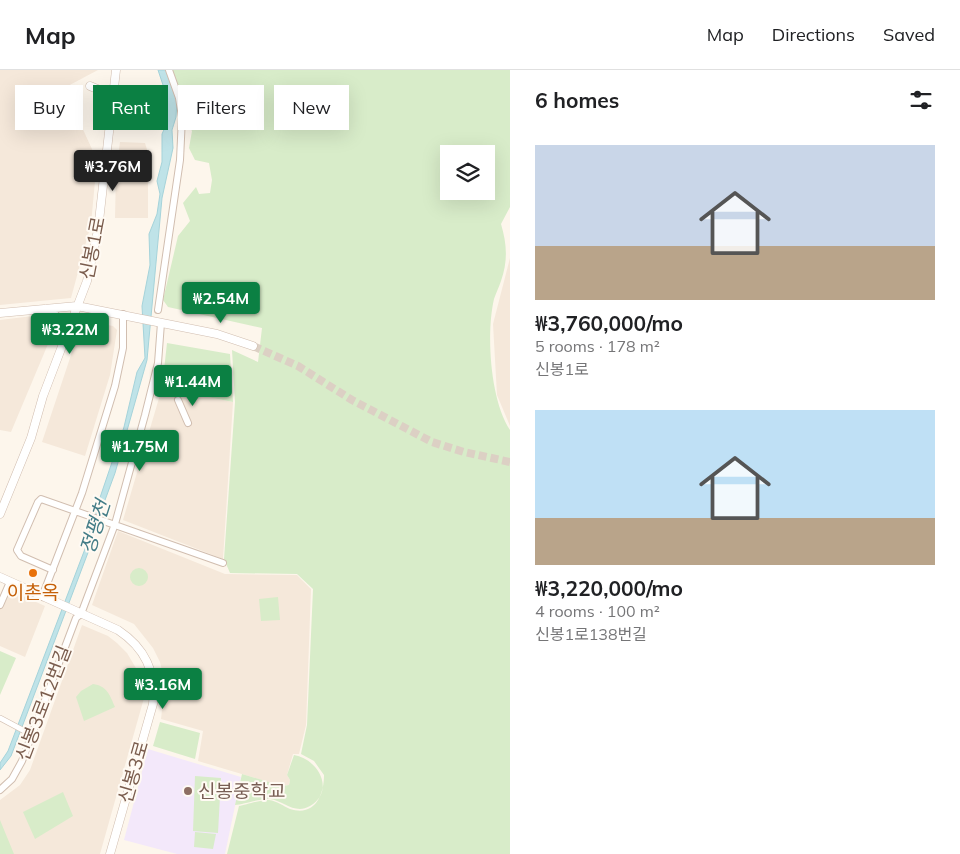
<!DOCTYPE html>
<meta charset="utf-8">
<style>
body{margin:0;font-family:Mulish,"Noto Sans KR",sans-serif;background:#f6f6f6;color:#202124;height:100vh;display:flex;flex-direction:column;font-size:19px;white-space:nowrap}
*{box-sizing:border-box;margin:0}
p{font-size:16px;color:#757577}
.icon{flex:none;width:28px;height:28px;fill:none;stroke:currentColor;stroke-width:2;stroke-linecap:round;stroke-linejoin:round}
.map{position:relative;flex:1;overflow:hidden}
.side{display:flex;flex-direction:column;background:#fff;width:450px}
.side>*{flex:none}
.top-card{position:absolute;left:15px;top:15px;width:420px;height:45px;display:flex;gap:10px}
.fabs{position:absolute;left:440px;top:75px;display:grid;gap:10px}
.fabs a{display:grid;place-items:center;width:55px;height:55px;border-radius:0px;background:#fff;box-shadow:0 5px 20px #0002;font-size:25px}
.price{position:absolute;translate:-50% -42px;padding:0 11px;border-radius:5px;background:#0b8043;color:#fff;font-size:16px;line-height:32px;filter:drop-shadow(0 1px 2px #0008)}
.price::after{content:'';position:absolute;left:50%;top:30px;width:15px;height:11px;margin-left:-8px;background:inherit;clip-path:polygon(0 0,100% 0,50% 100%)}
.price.current{background:#222;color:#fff}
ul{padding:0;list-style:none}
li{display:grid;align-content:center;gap:10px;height:265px;padding:0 25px}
li span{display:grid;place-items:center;height:155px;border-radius:0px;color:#555}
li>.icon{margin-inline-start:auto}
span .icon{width:90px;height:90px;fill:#fffc;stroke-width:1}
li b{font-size:21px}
h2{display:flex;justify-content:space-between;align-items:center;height:60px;padding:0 25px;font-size:21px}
.chip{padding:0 18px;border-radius:0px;background:#fff;box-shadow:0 5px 20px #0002;font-size:18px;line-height:45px}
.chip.current{background:#0b8043;color:#fff}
header{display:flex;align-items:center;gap:30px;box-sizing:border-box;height:70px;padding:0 25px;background:#fff;border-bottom:1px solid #e0e0e0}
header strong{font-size:24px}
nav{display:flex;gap:28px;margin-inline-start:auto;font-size:18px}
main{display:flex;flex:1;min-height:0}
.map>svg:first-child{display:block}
.residential{fill:#f5e8da}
.education{fill:#f3e8fa}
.green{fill:#d8ecc9;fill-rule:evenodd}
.water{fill:#bfe3e8;stroke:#a5d3da}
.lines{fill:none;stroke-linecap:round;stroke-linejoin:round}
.tertiary-tunnel{stroke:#dcd0c4;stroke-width:8;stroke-dasharray:8 4;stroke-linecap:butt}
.pedestrian-casing{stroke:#d1beb0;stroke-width:6}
.minor-casing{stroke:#d1beb0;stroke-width:8}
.tertiary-casing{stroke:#d1beb0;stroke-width:9}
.pedestrian{stroke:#fff;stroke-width:5}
.minor{stroke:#fff;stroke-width:6}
.tertiary{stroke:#fff;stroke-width:8}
.food-dot{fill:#e8710a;stroke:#fffaf3;stroke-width:2}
.education-dot{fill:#8d6e63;stroke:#fffaf3;stroke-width:2}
.labels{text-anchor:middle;stroke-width:4;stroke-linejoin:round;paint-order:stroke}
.street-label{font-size:19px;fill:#7a5c4d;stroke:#fffaf3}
.food-label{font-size:19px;fill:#c56008;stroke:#fffaf3}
.education-label{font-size:19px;fill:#785e54;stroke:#fffaf3;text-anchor:start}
.water-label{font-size:20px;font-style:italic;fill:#437c86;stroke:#fffaf3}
</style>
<header>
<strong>Map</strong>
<nav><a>Map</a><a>Directions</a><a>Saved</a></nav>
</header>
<main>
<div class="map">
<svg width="510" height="784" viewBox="0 0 510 784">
<rect width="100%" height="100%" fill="#fdf6ec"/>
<path class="residential" d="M0,0h98l-34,18 33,72 -6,64 -20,74 -71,7z
M120,72l25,1 3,10v65h-33l1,-46z
M510,188v168l-13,-31 -4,-71z
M49,244l6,6 1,5 -45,107 -11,-2v-110z
M89,252l24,4 4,4 -7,45 -25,81 -43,-14 39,-117z
M162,318l71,14 -10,157 -100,-39z
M118,461l107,43 72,1 14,14 -5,136 -7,29h-6l-6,21 3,5 -1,5 -7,1 -84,-25 5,-30 -42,-12 4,-36 -5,-21 -7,-14 -19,-24 -42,-19z
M9,520l36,16 -20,51 -25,-11v-36z
M82,555l26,11 9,7 10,10 16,27 1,18 -44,156h-100v-54l20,-15 10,-15z"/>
<path class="education" d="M148,679l93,28 -16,77h-48l-53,-14z"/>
<path class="green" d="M172,0h338v137l-9,17c6,20 7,37 0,57 -2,6 -5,12 -7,18 -8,34 -4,101 16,131v424h-283l12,-48c7,-1 24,-7 30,-6 8,1 14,6 21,9 25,8 34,-14 34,-34l-10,-14 -13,-7 6,-29 6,-136 -16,-15 -67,-1 -6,-14 11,-157 -3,-52 26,12 4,-34 -94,-21 -5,-7 15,-64 12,-15 -7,-18 13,-16 3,7 11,-1 2,-13 -3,-17 -14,-3 -6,-12 3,-17 -8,-14zM449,84h37v37h-37z
M167,273l63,11 3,48 -71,-14z
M130 507a9 9 0 1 1 18 0a9 9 0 1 1-18 0Z
M278,527l2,23 -19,1 -2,-22z
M0,581l16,7 -16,37z
M93,614c14,2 17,11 22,23l-31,14 -8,-24 5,-6z
M160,652l40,11 -5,26 -42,-13z
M294,685c24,4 42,35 16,51 -15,9 -26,-5 -40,-7 -7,-1 -26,5 -35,6l7,-31 40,12 7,-1 1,-5 -3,-5z
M195,706l26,2 -3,55 -25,-2z
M63,722l10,24 -38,23 -12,-27z
M0,750l14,34h-14z
M195,762l21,2 -3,15 -19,-2z"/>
<path class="water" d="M158,0h8l11,30 -1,17 -4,13 1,18 -11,50 -15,162 -32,113 -21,57 -2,12 -81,214 -11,14v-7l8,-12 80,-210 3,-17 33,-97 13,-55 8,-14 -3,-52 8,-41 -1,-31 8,-20 3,-20 -3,-13 5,-19v-28l5,-11 -2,-32z"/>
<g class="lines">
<path class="tertiary-tunnel" d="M253,276l45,20 54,34 80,42 32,10 46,10"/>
<g class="pedestrian-casing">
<path id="pedestrian" d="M0,648l32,17"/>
</g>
<g class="minor-casing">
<path id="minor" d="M158,240l22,-150 2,-43 -3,-19 -10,-28
M178,330l10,23
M53,500l-32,-14 -4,-6 21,-48 3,-3 182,64
M42,527l40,-104 33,-107 8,-38v-34
M0,535l10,-23
M0,720l12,-11 10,-18 54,-143 5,-4 34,-90 30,-109 13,-52 3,-40"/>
</g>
<g class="tertiary-casing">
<path id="tertiary" d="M90,16l12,5 8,16
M46,239c18,9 13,16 17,33
M0,243l77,-7 140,28 36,12
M0,444l31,-76 12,-42 44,-115 11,-51 18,-160
M0,507l118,53c27,18 38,41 35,74l-43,150"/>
</g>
<use href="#pedestrian" class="pedestrian"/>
<use href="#minor" class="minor"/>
<use href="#tertiary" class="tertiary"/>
</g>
<circle class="food-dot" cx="33" cy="503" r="5"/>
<circle class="education-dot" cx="188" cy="721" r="5"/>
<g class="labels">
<g class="street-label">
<text transform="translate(92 178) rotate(-79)" y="7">신봉1로</text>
<text transform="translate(43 633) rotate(-69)" y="7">신봉3로12번길</text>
<text transform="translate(133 702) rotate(-74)" y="7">신봉3로</text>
</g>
<g class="food-label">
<text x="33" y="529">이촌옥</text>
</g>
<g class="education-label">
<text x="198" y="728">신봉중학교</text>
</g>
<g class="water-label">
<text transform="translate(95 457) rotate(-72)" y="7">정평천</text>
</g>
</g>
</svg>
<div class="fabs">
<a><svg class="icon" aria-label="layers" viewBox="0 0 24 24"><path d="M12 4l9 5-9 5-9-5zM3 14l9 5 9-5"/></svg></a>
</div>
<b class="price current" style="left:113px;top:122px">₩3.76M</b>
<b class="price" style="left:221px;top:254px">₩2.54M</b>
<b class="price" style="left:70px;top:285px">₩3.22M</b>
<b class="price" style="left:193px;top:337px">₩1.44M</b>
<b class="price" style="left:140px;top:402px">₩1.75M</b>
<b class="price" style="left:163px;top:640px">₩3.16M</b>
<div class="top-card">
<a class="chip">Buy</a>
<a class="chip current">Rent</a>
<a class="chip">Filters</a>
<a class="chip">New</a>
</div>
</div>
<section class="side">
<h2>6 homes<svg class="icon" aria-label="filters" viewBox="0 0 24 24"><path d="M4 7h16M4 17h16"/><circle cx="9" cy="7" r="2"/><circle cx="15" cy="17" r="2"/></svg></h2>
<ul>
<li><span style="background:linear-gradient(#c9d6e8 65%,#b9a48a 0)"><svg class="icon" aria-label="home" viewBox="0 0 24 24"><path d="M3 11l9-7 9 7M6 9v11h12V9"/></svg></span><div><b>₩3,760,000/mo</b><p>5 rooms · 178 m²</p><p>신봉1로</p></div></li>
<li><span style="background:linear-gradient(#bfe0f5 70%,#b9a48a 0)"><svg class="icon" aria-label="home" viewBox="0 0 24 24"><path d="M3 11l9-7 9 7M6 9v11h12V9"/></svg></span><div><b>₩3,220,000/mo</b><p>4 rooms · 100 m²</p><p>신봉1로138번길</p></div></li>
</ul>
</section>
</main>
